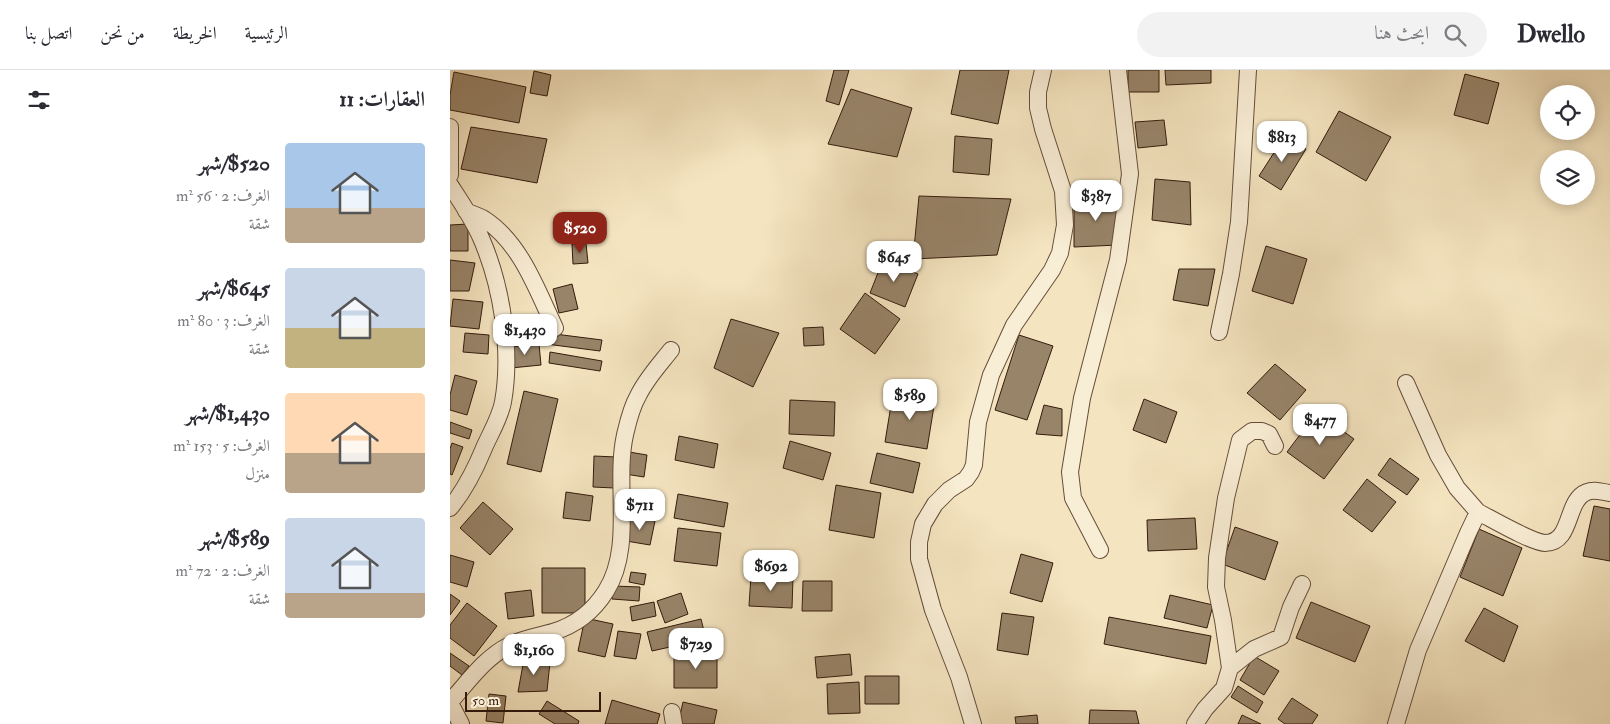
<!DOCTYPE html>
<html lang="ar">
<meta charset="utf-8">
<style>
body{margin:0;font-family:"IM FELL Double Pica",Amiri,serif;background:#f2f2f3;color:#2b2b33;direction:rtl;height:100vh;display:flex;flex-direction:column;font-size:19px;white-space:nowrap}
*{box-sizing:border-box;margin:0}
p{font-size:16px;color:#7c7c81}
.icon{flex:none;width:28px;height:28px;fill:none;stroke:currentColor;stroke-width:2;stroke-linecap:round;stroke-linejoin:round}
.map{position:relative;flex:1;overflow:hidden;direction:ltr}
.details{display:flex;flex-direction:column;background:#fff;width:450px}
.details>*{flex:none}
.fabs{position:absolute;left:1090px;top:15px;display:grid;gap:10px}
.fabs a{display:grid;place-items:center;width:55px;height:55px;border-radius:50%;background:#fff;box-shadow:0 2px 12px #0003;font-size:25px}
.scale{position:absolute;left:15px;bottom:12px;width:136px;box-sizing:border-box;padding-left:5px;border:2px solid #351b0c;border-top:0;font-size:14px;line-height:18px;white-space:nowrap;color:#351b0c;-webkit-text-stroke:4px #f8edd5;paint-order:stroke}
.price{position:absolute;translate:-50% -42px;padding:0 11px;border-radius:10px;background:#fff;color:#222;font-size:16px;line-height:32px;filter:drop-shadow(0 1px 2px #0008)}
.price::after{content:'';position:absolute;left:50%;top:30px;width:15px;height:11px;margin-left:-8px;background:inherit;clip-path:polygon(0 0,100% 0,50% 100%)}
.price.active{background:#8f2418;color:#fff}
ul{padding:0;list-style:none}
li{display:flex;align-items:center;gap:15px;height:125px;padding:0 25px}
li span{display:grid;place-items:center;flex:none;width:140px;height:100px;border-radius:5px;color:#555}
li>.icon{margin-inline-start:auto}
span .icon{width:60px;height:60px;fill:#fffc;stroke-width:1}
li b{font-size:21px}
h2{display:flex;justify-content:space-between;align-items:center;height:60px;padding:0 25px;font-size:21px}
header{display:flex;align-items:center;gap:30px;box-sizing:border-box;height:70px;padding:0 25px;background:#fff;border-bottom:1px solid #e1e1e2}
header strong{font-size:24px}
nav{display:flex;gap:28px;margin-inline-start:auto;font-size:18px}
.search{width:350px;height:45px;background:#f2f2f3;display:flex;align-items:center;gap:12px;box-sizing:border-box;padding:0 18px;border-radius:28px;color:#7c7c81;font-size:19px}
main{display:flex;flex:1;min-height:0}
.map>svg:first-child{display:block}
.building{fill:#988469;stroke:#351b0c}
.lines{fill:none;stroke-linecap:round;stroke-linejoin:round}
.minor-casing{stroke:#654d39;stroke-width:18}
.minor{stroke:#f8edd5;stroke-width:16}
</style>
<header>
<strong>Dwello</strong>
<div class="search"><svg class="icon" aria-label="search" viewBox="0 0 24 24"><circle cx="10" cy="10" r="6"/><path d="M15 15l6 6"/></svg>ابحث هنا</div>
<nav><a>الرئيسية</a><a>الخريطة</a><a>من نحن</a><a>اتصل بنا</a></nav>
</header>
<main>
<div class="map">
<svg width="1160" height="654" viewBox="0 0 1160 654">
<rect width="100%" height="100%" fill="#f4e4bf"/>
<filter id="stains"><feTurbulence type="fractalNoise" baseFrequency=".004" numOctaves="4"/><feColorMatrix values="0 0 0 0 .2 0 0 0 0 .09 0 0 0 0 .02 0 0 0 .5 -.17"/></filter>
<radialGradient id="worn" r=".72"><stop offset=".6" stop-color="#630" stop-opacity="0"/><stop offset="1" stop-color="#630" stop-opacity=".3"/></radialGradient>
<path class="building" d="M384,0h15l-10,35 -13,-4z
M510,0h49l-11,54 -47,-10z
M678,0h31v22h-31z
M715,0h46v13l-45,2z
M84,1l17,4 -4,21 -17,-3z
M4,2l72,15 -7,36 -69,-13v-15z
M1015,4l34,9 -11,41 -34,-9z
M401,19l61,19 -15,49 -69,-13z
M889,41l52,26 -25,44 -50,-29z
M714,50l3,25 -29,3 -3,-26z
M21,57l76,12 -10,44 -76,-14z
M505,66l37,3 -3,36 -36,-3z
M834,67l22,12 -25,41 -22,-14z
M705,109l35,3 1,43 -39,-5z
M469,126l92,3 -14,56 -84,4z
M669,128l-1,47 -44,2v-48z
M18,154v27h-18v-26z
M136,173l2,20 -15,1 -1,-20z
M816,176l41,13 -14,45 -41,-13z
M0,190l25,3 -6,28h-19z
M433,190l35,14 -13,33 -35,-14z
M729,199h36l-7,37 -35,-6z
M122,214l6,25 -19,4 -6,-24z
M415,223l35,26 -25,35 -35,-25z
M3,229l30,3 -4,27 -29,-3z
M281,249l48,14 -26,54 -39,-19z
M373,257l1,18 -20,1 -1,-18z
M15,263l24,2 -1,19 -25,-2z
M97,263l55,7 -2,11 -54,-7z
M569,265l34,11 -26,74 -32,-10z
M89,274l2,21 -30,3 -2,-21z
M100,282l52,9 -2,10 -51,-8z
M825,294l31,26 -26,30 -33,-27z
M5,305l22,6 -10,34 -17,-5v-15z
M74,321l34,8 -17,73 -34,-8z
M443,323l42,7 -8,49 -42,-7z
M694,329l33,13 -11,31 -33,-13z
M340,330l45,2 -1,34 -45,-2z
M594,335l18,4v27l-26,-2z
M867,342l37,27 -30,40 -37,-27z
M0,352l22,8 -3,9 -19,-6z
M229,366l39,8 -4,24 -39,-8z
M340,371l41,12 -8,27 -40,-12z
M2,373l11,4 -11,28 -2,-1v-25z
M179,382l18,3 -3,22 -19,-3z
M427,383l43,10 -7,30 -43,-10z
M144,386l22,1 -2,31 -21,-1z
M940,388l29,21 -12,16 -29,-20z
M917,409l29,23 -24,30 -29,-22z
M386,415l45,8 -7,45 -45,-8z
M116,422l27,4 -3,25 -27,-3z
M228,424l50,9 -4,24 -50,-9z
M33,432l30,27 -23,26 -30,-27z
M1144,436l16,3v52l-27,-5z
M180,446l25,5 -5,24 -24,-4z
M745,448l2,31 -49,2 -1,-31z
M785,457l43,15 -13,38 -43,-16z
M228,458l43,5 -4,33 -43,-5z
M1029,459l43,19 -19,48 -43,-19z
M571,484l32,9 -11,39 -32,-9z
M0,485l24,7 -7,25 -17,-5z
M92,498h43v45h-43z
M181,502l15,2 -2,11 -15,-3z
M301,505l42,3 -1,30 -43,-2z
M353,511h29v30h-30z
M163,516l27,1 -1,14 -27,-2z
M81,520l3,26 -26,3 -3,-26z
M231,523l7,21 -23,9 -8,-22z
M0,524l10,7 -10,14z
M720,525l43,10 -6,23 -43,-10z
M204,532l2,14 -24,5 -2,-14z
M861,532l59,24 -15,36 -59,-24z
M17,533l30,23 -23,30 -24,-18v-13z
M1034,538l34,18 -14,36 -39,-21z
M552,543l32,4 -6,38 -31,-5z
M659,547l102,19 -5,28 -102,-20z
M135,548l28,6 -8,33 -27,-6z
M251,549l5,20 -54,12 -5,-19z
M168,561l23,3 -5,25 -22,-3z
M224,581h43v37h-43z
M0,583l19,13 -7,9 -12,-9z
M400,584l2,21 -35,3 -2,-21z
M804,586l25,15 -15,24 -24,-15z
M74,589l26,3 -3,29 -29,1z
M415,606h34v28h-34z
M409,612l1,31 -32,1 -1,-30z
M788,616l25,16 -6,11 -26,-16z
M39,624l17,2 -3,27 -17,-2z
M842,628l26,17 -6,9h-27l-7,-5z
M162,630l48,14 -3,10h-52z
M97,631l32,20 -1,3h-23l-16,-10z
M233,632l34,8 -3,14h-36z
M640,640l46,1 3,13h-50z
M587,645l1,9h-22l-1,-7z
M792,645l19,9h-23z"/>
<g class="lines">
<g class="minor-casing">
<path id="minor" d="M0,57v48
M0,115c11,17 23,34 31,53 21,48 31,113 22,164 -3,16 -13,32 -19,46 -9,22 -19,42 -34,60
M16,141c6,3 13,5 18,8 37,24 53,71 71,109
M769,262l12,-58 8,-52 9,-152
M956,313l32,72 19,33 21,24
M650,480l-27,-52 -3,-26 12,-74 36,-138 12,-86 -12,-104
M780,598l-7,-48 -7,-33 1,-29 9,-60 14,-58 12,-9h10l7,3 6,12
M0,632c18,-20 35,-45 60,-57 14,-7 29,-9 43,-13 23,-7 40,-20 53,-41 28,-44 8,-107 19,-156 3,-13 6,-27 13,-39 8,-17 22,-32 33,-46
M0,633l11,21
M222,642l2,12
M523,654l-14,-47 -26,-67 -14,-51v-17l4,-18 12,-20 14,-14 17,-11 5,-7 3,-7 4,-43 13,-47 23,-50 38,-55 8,-17 5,-28 -2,-34 -20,-62 -5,-21v-16l5,-22
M745,654l10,-15 19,-21 6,-20 24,-19 27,-12 10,-30 11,-23
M946,654l22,-74 50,-117 10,-21c14,7 53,30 67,31 28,0 20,-43 42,-51 7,-3 15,0 23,1"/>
</g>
<use href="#minor" class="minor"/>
</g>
<rect width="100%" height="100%" filter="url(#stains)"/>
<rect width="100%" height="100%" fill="url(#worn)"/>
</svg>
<div class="fabs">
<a><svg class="icon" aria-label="locate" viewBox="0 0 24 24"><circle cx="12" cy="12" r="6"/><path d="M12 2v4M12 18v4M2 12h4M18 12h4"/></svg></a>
<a><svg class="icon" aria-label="layers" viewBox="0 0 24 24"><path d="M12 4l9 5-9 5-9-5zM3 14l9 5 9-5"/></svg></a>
</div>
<div class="scale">50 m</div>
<b class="price" style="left:832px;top:93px">$813</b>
<b class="price" style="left:646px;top:152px">$387</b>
<b class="price active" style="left:130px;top:184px">$520</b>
<b class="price" style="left:444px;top:213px">$645</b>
<b class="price" style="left:75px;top:286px">$1,430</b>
<b class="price" style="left:460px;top:351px">$589</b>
<b class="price" style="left:870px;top:376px">$477</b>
<b class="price" style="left:190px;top:461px">$711</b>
<b class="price" style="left:321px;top:522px">$692</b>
<b class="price" style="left:246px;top:600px">$729</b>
<b class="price" style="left:84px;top:606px">$1,160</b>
</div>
<section class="details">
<h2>العقارات: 11<svg class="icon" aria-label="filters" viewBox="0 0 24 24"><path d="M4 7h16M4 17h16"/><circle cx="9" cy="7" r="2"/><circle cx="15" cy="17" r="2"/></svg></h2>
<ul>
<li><span style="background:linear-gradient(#a9c7e8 65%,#b9a48a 0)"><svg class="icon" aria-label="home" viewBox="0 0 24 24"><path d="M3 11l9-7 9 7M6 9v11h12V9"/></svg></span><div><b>$520/شهر</b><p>الغرف: 2 · 56 m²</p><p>شقة</p></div></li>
<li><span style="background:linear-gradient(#c9d6e8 60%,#c2b280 0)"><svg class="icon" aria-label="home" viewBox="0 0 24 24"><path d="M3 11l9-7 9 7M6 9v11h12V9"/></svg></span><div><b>$645/شهر</b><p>الغرف: 3 · 80 m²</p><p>شقة</p></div></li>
<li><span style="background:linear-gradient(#ffd9b3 60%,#b9a48a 0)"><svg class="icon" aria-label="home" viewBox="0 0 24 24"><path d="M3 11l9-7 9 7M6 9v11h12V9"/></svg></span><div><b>$1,430/شهر</b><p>الغرف: 5 · 153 m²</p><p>منزل</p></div></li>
<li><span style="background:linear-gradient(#c9d6e8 75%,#b9a48a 0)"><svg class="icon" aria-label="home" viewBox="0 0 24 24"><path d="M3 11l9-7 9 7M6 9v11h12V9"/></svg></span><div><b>$589/شهر</b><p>الغرف: 2 · 72 m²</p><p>شقة</p></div></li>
</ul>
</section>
</main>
